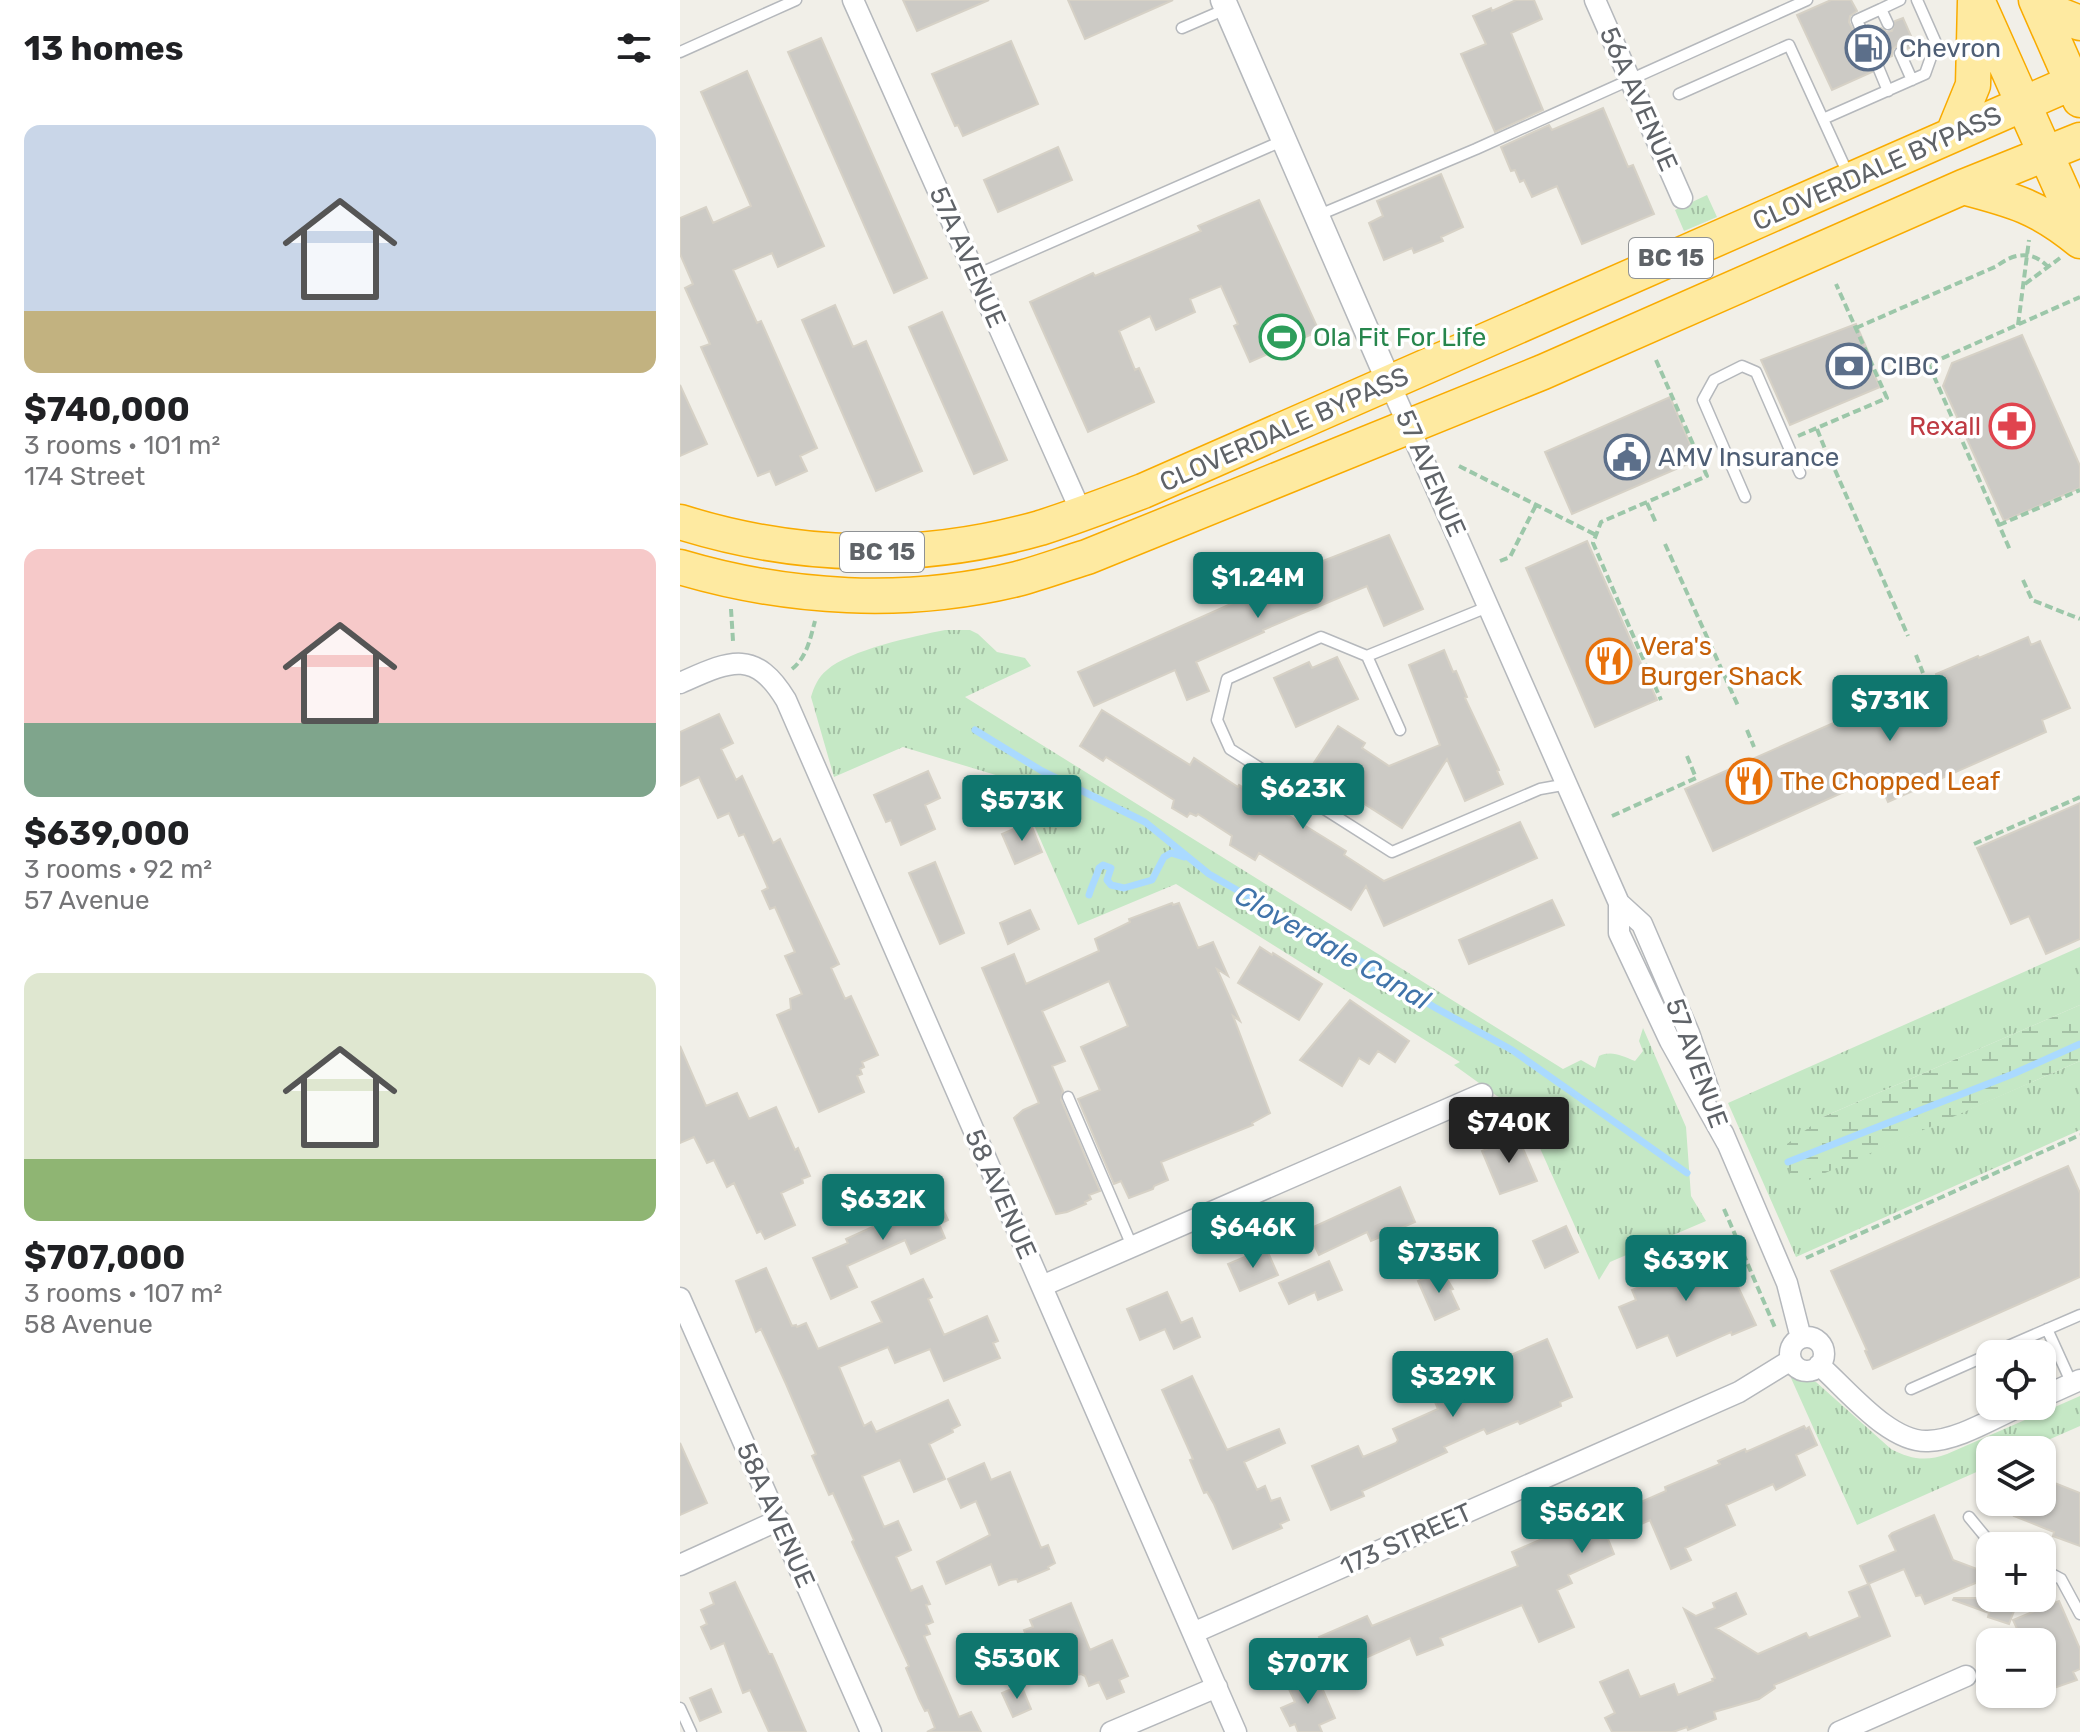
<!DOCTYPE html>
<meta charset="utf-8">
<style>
body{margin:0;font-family:Rubik,sans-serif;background:#f2f2f2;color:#202124;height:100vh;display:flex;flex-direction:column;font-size:30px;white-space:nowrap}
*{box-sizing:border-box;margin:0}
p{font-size:26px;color:#757577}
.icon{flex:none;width:44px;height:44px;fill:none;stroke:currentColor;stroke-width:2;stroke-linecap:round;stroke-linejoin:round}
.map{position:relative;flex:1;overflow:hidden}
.details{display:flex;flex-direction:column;background:#fff;width:680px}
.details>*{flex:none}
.tools{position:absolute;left:1296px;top:1340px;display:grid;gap:16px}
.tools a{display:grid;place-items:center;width:80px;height:80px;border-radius:16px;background:#fff;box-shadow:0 2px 6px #0004;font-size:40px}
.price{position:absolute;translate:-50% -68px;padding:0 18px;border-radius:8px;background:#0f766e;color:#fff;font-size:26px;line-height:52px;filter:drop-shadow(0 2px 4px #0008)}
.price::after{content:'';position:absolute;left:50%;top:48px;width:24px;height:18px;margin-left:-12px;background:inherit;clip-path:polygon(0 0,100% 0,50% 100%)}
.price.selected{background:#222;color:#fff}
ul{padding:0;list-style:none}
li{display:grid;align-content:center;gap:16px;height:424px;padding:0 24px}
li span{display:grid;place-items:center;height:248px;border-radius:16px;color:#555}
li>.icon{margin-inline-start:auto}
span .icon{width:144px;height:144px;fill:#fffc;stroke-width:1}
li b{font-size:34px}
h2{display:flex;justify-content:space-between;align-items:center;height:96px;padding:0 24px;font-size:34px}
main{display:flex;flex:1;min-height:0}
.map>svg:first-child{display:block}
.grass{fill:url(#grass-tufts)}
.wetland{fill:url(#wetland-marsh)}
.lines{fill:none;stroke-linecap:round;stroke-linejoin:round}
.stream{stroke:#aadaff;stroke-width:7}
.building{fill:#cccac5;stroke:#d6d1c6;stroke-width:2}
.service-casing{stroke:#b5b8bc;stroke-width:13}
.minor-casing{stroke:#b5b8bc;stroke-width:23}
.tertiary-casing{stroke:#b5b8bc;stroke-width:27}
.trunk-casing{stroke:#f9ab00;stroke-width:37}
.path{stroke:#9cc7a9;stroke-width:4;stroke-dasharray:8 4;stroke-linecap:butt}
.service{stroke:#fff;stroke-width:10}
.minor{stroke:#fff;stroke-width:20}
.tertiary{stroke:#fff;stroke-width:24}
.trunk{stroke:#feeaa1;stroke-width:34}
.labels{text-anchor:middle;stroke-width:7;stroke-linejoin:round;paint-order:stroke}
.shield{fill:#fff;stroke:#8f9295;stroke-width:2}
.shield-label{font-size:24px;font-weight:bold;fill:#5f6368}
.service-label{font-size:26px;fill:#4e5e75;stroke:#fff;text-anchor:start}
.street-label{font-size:26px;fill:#5f6368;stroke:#fff}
.leisure-label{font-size:26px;fill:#27864d;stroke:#fff;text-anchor:start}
.health-label{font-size:26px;fill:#be3a42;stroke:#fff;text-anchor:end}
.food-label{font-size:26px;fill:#c56008;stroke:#fff;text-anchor:start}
.water-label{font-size:28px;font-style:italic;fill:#4174aa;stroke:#fff}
</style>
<main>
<section class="details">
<h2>13 homes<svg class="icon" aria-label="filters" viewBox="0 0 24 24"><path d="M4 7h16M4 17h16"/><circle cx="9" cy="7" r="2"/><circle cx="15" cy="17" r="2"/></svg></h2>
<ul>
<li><span style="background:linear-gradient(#c9d6e8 75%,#c2b280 0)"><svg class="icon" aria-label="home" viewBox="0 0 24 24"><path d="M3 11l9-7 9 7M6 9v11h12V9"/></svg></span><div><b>$740,000</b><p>3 rooms · 101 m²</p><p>174 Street</p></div></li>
<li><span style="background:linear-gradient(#f6c9c9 70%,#7fa58c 0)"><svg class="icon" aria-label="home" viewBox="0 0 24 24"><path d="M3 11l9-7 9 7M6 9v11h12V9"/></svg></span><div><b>$639,000</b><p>3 rooms · 92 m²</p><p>57 Avenue</p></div></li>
<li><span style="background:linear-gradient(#dfe7d0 75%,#8fb573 0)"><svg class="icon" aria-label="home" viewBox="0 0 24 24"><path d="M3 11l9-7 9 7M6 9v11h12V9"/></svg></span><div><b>$707,000</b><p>3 rooms · 107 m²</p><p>58 Avenue</p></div></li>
</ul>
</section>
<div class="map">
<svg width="1400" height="1732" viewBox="0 0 1400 1732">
<defs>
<pattern id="grass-tufts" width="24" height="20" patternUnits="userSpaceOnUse" patternTransform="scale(2)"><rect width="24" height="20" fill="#c5e8c5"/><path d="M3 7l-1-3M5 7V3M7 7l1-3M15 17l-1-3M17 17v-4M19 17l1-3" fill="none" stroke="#a3c0a4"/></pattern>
<pattern id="wetland-marsh" width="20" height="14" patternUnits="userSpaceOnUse" patternTransform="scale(2)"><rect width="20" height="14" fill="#c5e8c5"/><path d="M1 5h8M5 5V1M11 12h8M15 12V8" fill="none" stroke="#a3c0a4"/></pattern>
</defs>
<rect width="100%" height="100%" fill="#f1efe8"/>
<path class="grass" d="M1027,195l10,22 -33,14 -9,-21z
M265,630h25l8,4 19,18 28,6 6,8 -66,31 598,372 18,-9 14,8 4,-12c13,-6 23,0 36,5l8,-10 -4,-10 4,-13 43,99 5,69 15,25 -96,41 -11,18 -77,-172 -25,-12 -43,-31 6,-3 -284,-178 -98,41 -55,-125 -24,-24 -96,-29 -69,30 -23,-80c3,-10 7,-20 16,-27 22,-20 88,-34 118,-40z
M1400,947v58l-257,112 -32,70 289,-126v69l-284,127 -68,-154z
M1123,1377l13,5 75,67c19,10 35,13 56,5l133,-58v30l-55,24h-35v16l-133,59 -66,-147z"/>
<path class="wetland" d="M1400,1005v56l-289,127 -4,-44 36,-27z"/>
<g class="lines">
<path class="stream" d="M295,730l67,41 103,51 64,52 153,88 72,45 78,43 175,123
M409,895c3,-10 7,-17 10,-27l4,-3 8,3 -4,12 4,5 13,3 28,-8 12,-23 7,-4 13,4
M1108,1162l225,-88 67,-30"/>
</g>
<path class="building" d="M223,0h86l-72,31z
M388,0h105l-88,39z
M836,0h18l8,19 -31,14 32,77 -48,22 -34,-78 25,-10 -13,-28 18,-8 1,3z
M1151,0h20l6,11 -7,5 -1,6 10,20h8l3,-10 11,-4 6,4 5,-1 3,-10 8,-3 12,27 -8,4 -9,-4 -5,4 -1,7 -8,3 -6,-5 -6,1 -4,7 4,10 -40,18 -35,-75z
M141,38l106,240 -33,15 -106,-241z
M331,41l27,63 -75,32 -5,-11 -3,1 -23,-52z
M67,71l77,175 -46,21 -6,-14 -39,17 24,53 4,-2 56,127 -17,8 7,15 -31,14 -6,-14 -12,5 -57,-129 9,-3 -25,-56 8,-4 -13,-30v-36l26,-11 7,16 38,-17 -50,-114z
M923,108l25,59 5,-2 21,49 -72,30 -25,-58 -25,11 -8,-17 -4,2 -5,-12 -4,1 -10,-24 48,-22 3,5z
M378,147l14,33 -74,32 -14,-32z
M761,174l22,53 -22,10 2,4 -29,12 -2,-5 -28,12 -15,-37 14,-7 -6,-15z
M579,200l60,131 -69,31 -16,-36 4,-2 -17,-38 -31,13 5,13 -39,18 -6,-14 -31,15 16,39 4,-2 15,34 -66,30 -58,-130 63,-29 2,3 106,-45 -3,-5z
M155,305l18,42 13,-6 56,130 -46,20 -74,-171z
M262,312l65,148 -33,14 -65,-147z
M1176,324l14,32 -4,1 14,30 -90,38 -29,-65z
M1342,335l58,131v22l-76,33 -61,-135 9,-23z
M0,385l27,59 -27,12z
M990,397l27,63 -125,54 -27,-62z
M709,535l34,74 -39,17 -17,-40 -104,44 1,2 -68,30 13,29 -22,9 -12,-30 -81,36 -16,-34 238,-106 -1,-2z
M907,541l70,159 -62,27 -69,-159z
M1348,637l3,8 9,-4 30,67 -28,12 4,12 -158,70 -11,-25 -164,74 -28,-62 252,-112 -1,-3 42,-18 1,2z
M764,650l9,22 3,-1 11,26 -2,1 34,72 -2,1 6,13 -38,17 -18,-42 -45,69 -75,-48 -5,9 -18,-11 34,-52 27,17 -3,5 27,18 51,-21 -31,-80z
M657,657l21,42 -62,28 -22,-49 35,-16 3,6z
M422,710l88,55 4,-7 44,29 1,-2 107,66 -2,4 40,26 136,-59 17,36 -153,68 -18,-40 -15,24 -92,-57 -4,7 -25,-15 2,-9 -34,-22 -2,2 -6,-3 -3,4 -15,-9 2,-8 -68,-43 -3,4 -23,-15z
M39,714l14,29 -12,6 15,31 6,-4 31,67 7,-4 59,125 -8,4 14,31 6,-3 27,59 -16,7 2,5 -4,2 2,5 -5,2 7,16 -45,20 -42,-97 14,-6 -1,-10 12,-5 -17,-38 10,-4 -20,-45 -5,2 -8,-18 6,-3 -24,-54 -5,2 -10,-23 -11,5 -19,-41 -19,9v-54z
M248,771l12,27 -15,7 10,24 -34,16 -10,-25 -5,2 -12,-27z
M319,778l8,17 -19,9 -7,-17z
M1400,803v136l-34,15 -17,-38 -18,8 -34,-76z
M350,822l12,30 -27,12 -13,-30z
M255,862l29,71 -24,11 -31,-71z
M872,900l12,25 -95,39 -10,-24z
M492,903l1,2 6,-2 19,45 15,-6 15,34 -11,-7 23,52 -7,-5 37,97 -18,10 1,2 -92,37 7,18 -14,6 -1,3 -24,9 -8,-17 -7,3 -36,-85 22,-9 -19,-43 47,-21 -19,-45 -67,30 23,50 -13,5 11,25 -2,9 39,91 -11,4 2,4 -6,3 1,2 -19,8 -11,2 -42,-96 9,-8 16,-7 -57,-135 32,-14 12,30 73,-33 -4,-12 35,-17 -1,-3z
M350,910l9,19 -31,15 -8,-21z
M580,947l12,8 1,-2 49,31 -23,36 -61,-37z
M670,1000l59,41 -14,21 -17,-11 -9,13 -10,-6 -17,28 -42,-26z
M0,1046l26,60 31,-13 12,26 27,-12 19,43 3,-2 12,28 -8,3 1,4 -22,10 14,32 -30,14 -4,-8 -4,2 -23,-50 -7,4 -13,-27 -7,3 -13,-26 -14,6z
M837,1135l20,46 -37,13 -18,-43z
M1388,1166l12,27v84l-207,92 -8,-18 2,-1 -36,-79z
M720,1187l15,35 -44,19 -4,-9 -48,23 -12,-25z
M256,1194l12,26 -9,4 6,14 -34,16 -6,-14 -58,26 10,21 -26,12 -18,-41 35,-15 -2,-4 42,-19 -2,-4z
M886,1226l12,26 -33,16 -12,-27z
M1000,1245l11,22 27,-12 2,6 5,-2 31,66 -24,10 -1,-3 -54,24 -9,-21 -31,13 -18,-41 17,-7 -4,-10 19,-8 -9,-22z
M586,1248l12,27 -38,16 -12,-27z
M649,1261l13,29 -24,10 -3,-8 -26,12 -10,-21z
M86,1268l26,58 4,-1 1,2 9,-4 12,26 64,-27 -10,-20 51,-23 9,18 -4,2 16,36 43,-19 11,25 -5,2 7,15 -56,23 -14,-32 -35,14 -7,-16 -49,20 25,59 7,-4 5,10 72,-32 12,25 -8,4 1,3 -24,12 16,35 -31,13 -14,-32 -38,16 22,51 14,-6 13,29 -15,7 15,34 11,-5 8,18 -4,1 7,17 -7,3 4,9 -6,2 35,81 12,-5 10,20h-54l8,-4 -7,-18 -3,1 -6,-12 -13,-31 3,-2 -57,-124 2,-2 -21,-47 -4,2 -17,-39 4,-2 -30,-70 -25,-55 -5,3 -20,-51z
M762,1271l11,18 -3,1 9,19 -24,11 -17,-39z
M487,1292l14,31 11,-5 8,19 -26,12 -9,-20 -25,11 -13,-31z
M867,1339l25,58 -12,5 1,4 -41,18 -2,-3 -31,13 -3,-5 -40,18 3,5 -85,39 2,5 -33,14 -19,-44 46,-20 5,11 33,-14 2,-3 -5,-11 45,-20 -11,-26 55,-25 4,8z
M512,1376l35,74 52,-21 6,14 -41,19 13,28 8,-4 6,15 9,-3 9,22 -9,4 2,4 -49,21 -19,-45 -7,-12 -3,1 -14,-33 3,-1 -31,-69z
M1124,1426l2,3 3,-2 8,18 -21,10 9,20 -29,15 -3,-6 -47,21 9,20 -50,23 6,12 -20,9 -21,-49 -42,19 6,15 -46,21 4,8 -15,7 17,37 -35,15 -17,-37 -82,33 3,7 -26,10 -7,-17 -76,34 -15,-35 48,-21 5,10 146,-60 -6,-14 108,-47 3,5 43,-19 -1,-4 55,-23 -2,-3 27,-12 1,3z
M0,1443l27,60 -27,12z
M304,1463l7,17 19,-8 31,76 7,-3 7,18 -7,4 1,2 -31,13 -1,-3 -7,1 -11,5 -8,-21 -45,20 -9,-22 53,-27 -14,-34 -15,7 -13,-29z
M1362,1478l38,15v53l-27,-10 1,-4 -40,-16 8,-14h20z
M1254,1515l19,45 37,14v3l-65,27 -4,-9 -5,1 -12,-27 -36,15 -8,-18 36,-15 -7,-15 3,-3z
M55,1582l34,72h3l34,78h-37l-19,-42 -7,3 -19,-50 -13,6 -10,-22 6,-3 -6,-14 13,-6 -4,-11z
M1189,1584l21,52 -116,49 1,3 -16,11 -45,13 2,7 -28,11 -1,-3 -14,5h-61l-7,-14 10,-5 -15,-31 28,-12 12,27 34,-13 4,11 35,-14 -1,-2 3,-1 -31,-69 12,7 19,-8 -2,-5 23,-10 10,21 -30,14 42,26 48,-21 3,5 51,-21 -11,-25z
M1274,1598h65l-10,26 -21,-7 1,-4 -36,-13z
M1379,1601l21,48v20l-7,3 4,8 -26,9 -9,-20v-27h-19l-10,-22z
M391,1603l19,47 22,-10 16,36 -9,4 5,12 -17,7 -8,-17 -10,4 -4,-10 -4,-2 -4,1 -16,-35 -29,11 -8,-21 9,-3 -3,-7z
M636,1674l19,44 -16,7 3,7h-24l-3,-8 -5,2 -9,-18 14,-6 -7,-15z
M341,1685l10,24 -18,8 -11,-24z
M31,1689l10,23 -21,9 -10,-23z"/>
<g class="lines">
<g class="service-casing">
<path id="service" d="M1208,24l-7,-15 19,-9
M502,28l44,-19
M1183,35l-6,-15 24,-11
M0,52l116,-52
M1220,53l12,27
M1196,62l12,29
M999,94l110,-49 59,129
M1143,119l102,-45 11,-31 -19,-43
M639,215l157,-66 331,-149
M296,275l306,-134
M1065,497l-42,-97 11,-20 28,-14 14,6 44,101
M687,656l123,-50
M720,730l-33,-74 -46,-19 -94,42 -10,41 13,29 162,103 148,-63 28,-5
M388,1097l64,149
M1367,1329l25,55
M1310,1354l90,-39
M1231,1389l79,-35
M1289,1517l19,23 11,6
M1362,1569l19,10 19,35
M0,1708l11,24"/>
</g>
<g class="minor-casing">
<path id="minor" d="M173,0l229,514
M915,0l87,198
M709,382l230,521v30l51,108 57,102
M0,683c48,-21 74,-36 106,17l450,1032
M939,903l23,21 47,109 20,58
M1043,1133l64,150 14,55
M362,1286l440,-192
M0,1298l191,434
M1110 1354a17 17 0 1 1 34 0a17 17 0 1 1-34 0Z
M1139,1365c28,24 70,78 109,76 31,-1 65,-23 93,-35
M1362,1397l38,-17
M0,1565l99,-45
M513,1633l546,-241 52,-32
M431,1732l106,-45
M1159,1732l127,-56"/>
</g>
<g class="tertiary-casing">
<path id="tertiary" d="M543,0l166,382"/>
</g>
<g class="trunk-casing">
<path id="trunk" d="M1297,0l103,231
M1356,0l44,100
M1359,7l41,16
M1273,134l20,-49 2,-83
M1283,187c50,13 76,20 117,54
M0,522c118,37 241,40 360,6 35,-11 69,-24 103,-37l937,-412
M0,567c108,32 226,39 337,12 23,-6 47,-15 70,-22l456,-185 420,-185 117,-47"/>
</g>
<path class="path" d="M1345,284l35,-26
M1338,325l11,-85
M1176,328l141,-62c16,-13 36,-16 51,1
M976,360l51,116 -106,46 -8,21 68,157
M1249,365l81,185
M1229,373l171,-76
M1137,429l8,20
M1118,436l89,-38 -51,-114
M779,466l137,69
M1155,470l73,166
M967,503l9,20
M1319,525l81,-35
M985,544l74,164
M820,561l10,-4 26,-52
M1343,580l9,20 48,19
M51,609l2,32
M1236,655l7,18
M112,669c15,-12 18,-30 23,-48
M1067,730l7,17
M932,816l84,-38 -9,-22
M1294,844l106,-47
M1044,1209l52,121
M1126,1258l274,-123"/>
<use href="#service" class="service"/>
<use href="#minor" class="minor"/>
<use href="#tertiary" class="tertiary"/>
<use href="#trunk" class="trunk"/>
</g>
<defs>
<g id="fuel-ring" transform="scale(2.3)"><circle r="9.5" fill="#fff" stroke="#5c6f8a" stroke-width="1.5"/><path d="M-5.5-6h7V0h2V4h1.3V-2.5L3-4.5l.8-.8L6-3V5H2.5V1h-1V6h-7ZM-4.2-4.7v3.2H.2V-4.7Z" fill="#5c6f8a"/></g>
<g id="stadium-ring" transform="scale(2.3)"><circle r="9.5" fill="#fff" stroke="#2e9e5b" stroke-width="1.5"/><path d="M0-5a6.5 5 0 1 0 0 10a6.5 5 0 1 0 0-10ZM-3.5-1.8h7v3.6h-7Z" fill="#2e9e5b"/></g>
<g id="bank-ring" transform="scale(2.3)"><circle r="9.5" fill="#fff" stroke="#5c6f8a" stroke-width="1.5"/><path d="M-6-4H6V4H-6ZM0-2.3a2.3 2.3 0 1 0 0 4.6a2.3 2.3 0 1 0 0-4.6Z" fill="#5c6f8a"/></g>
<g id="pharmacy-ring" transform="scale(2.3)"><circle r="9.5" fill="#fff" stroke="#e0444e" stroke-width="1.5"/><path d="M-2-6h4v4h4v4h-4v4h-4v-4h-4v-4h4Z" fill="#e0444e"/></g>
<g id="civic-ring" transform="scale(2.3)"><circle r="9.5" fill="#fff" stroke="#5c6f8a" stroke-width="1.5"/><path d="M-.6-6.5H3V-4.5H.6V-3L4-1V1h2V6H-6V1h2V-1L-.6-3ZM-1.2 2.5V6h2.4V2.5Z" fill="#5c6f8a"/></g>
<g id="restaurant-ring" transform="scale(2.3)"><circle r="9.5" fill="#fff" stroke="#e8710a" stroke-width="1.5"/><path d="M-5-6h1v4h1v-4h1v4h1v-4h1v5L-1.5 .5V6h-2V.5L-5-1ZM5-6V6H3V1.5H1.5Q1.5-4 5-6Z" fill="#e8710a"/></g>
</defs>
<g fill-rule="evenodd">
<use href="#fuel-ring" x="1188" y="48"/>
<use href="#stadium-ring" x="602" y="337"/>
<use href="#bank-ring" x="1169" y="366"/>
<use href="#pharmacy-ring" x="1332" y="426"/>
<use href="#civic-ring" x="947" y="457"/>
<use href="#restaurant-ring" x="929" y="661"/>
<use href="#restaurant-ring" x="1069" y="781"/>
</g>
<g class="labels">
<g class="shield">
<rect x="949" y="238" width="84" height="40" rx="6"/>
<rect x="160" y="532" width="84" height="40" rx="6"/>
</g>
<g class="shield-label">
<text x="991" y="266">BC 15</text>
<text x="202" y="560">BC 15</text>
</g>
<g class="service-label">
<text x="1219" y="57">Chevron</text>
<text x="1200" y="375">CIBC</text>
<text x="978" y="466">AMV Insurance</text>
</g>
<g class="street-label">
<text transform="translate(959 99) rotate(66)" y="9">56A AVENUE</text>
<text transform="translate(1197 168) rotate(-24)" y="9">CLOVERDALE BYPASS</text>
<text transform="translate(288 257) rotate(66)" y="9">57A AVENUE</text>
<text transform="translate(604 429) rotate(-24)" y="9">CLOVERDALE BYPASS</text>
<text transform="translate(751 473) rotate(66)" y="9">57 AVENUE</text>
<text transform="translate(1017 1063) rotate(70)" y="9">57 AVENUE</text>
<text transform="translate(321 1194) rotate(66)" y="9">58 AVENUE</text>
<text transform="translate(96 1515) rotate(66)" y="9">58A AVENUE</text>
<text transform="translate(726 1539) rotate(-24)" y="9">173 STREET</text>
</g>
<g class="leisure-label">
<text x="633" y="346">Ola Fit For Life</text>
</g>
<g class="health-label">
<text x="1301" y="435">Rexall</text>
</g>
<g class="food-label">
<text x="960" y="655">Vera's<tspan x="960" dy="30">Burger Shack</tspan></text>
<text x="1100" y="790">The Chopped Leaf</text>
</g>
<g class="water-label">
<text transform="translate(653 947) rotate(30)" y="10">Cloverdale Canal</text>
</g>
</g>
</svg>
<div class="tools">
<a><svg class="icon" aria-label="locate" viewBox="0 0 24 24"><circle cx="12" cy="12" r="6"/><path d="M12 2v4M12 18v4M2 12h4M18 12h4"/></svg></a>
<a><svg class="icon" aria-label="layers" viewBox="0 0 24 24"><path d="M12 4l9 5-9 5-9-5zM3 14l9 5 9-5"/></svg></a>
<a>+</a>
<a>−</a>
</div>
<b class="price" style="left:578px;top:620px">$1.24M</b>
<b class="price" style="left:1210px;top:743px">$731K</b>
<b class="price" style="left:623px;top:831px">$623K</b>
<b class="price" style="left:342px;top:843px">$573K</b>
<b class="price selected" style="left:829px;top:1165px">$740K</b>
<b class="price" style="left:203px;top:1242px">$632K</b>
<b class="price" style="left:573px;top:1270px">$646K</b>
<b class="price" style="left:759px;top:1295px">$735K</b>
<b class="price" style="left:1006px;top:1303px">$639K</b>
<b class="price" style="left:773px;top:1419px">$329K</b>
<b class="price" style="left:902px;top:1555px">$562K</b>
<b class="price" style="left:337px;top:1701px">$530K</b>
<b class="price" style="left:628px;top:1706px">$707K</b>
</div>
</main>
